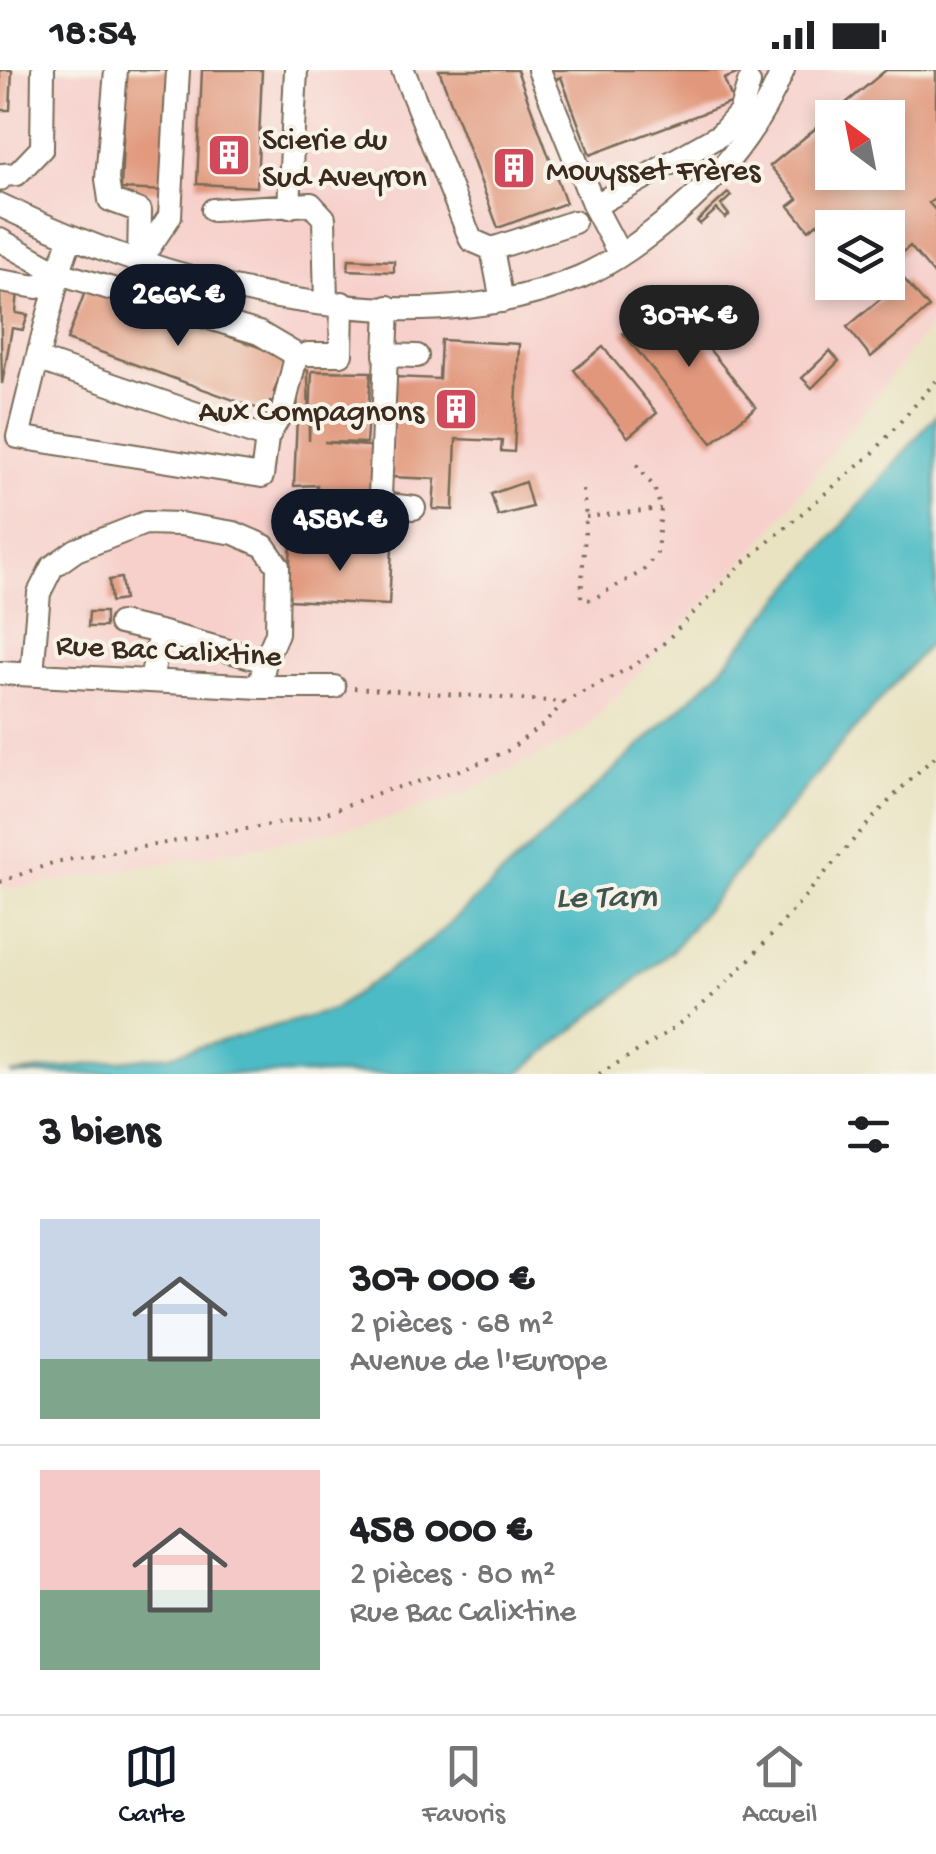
<!DOCTYPE html>
<html lang="fr">
<meta charset="utf-8">
<style>
body{margin:0;font-family:"Gochi Hand",sans-serif;background:#f2f2f2;color:#202124;height:100vh;display:flex;flex-direction:column;font-size:38px;white-space:nowrap}
*{box-sizing:border-box;margin:0}
p{font-size:32px;color:#757577}
.icon{flex:none;width:55px;height:55px;fill:none;stroke:currentColor;stroke-width:2;stroke-linecap:round;stroke-linejoin:round}
.map{position:relative;height:1004px;overflow:hidden}
.drawer{display:flex;flex-direction:column;background:#fff;flex:1}
.drawer>*{flex:none}
.needle{width:65px;rotate:328deg}
.controls{position:absolute;left:815px;top:30px;display:grid;gap:20px}
.controls a{display:grid;place-items:center;width:90px;height:90px;border-radius:0px;background:#fff;box-shadow:0 5px 15px #0003;font-size:50px}
.price{position:absolute;translate:-50% -85px;padding:0 22px;border-radius:35px;background:#111827;color:#fff;font-size:32px;line-height:65px;filter:drop-shadow(0 2px 5px #0008)}
.price::after{content:'';position:absolute;left:50%;top:60px;width:30px;height:22px;margin-left:-15px;background:inherit;clip-path:polygon(0 0,100% 0,50% 100%)}
.price.active{background:#222;color:#fff}
ul{padding:0;list-style:none}
li{display:flex;align-items:center;gap:30px;height:250px;padding:0 40px}
li+li{border-top:2px solid #e0e0e0}
li span{display:grid;place-items:center;flex:none;width:280px;height:200px;border-radius:0px;color:#555}
li>.icon{margin-inline-start:auto}
span .icon{width:120px;height:120px;fill:#fffc;stroke-width:1}
li b{font-size:42px}
h2{display:flex;justify-content:space-between;align-items:center;height:120px;padding:0 40px;font-size:42px}
.status{display:flex;justify-content:space-between;align-items:center;height:70px;padding:0 50px;background:#fff;direction:ltr}
.status svg{height:28px;fill:currentColor}
.tab-bar{display:flex;justify-content:space-around;align-items:center;height:140px;border-top:2px solid #e0e0e0;background:#fff;font-size:28px;color:#757577}
.tab-bar a{display:grid;justify-items:center;gap:5px}
.tab-bar .active{color:#111827}
.map>svg:first-child{display:block}
.built{fill:#f7d0cc;fill-rule:evenodd}
.water{fill:#4dbbc5;stroke:#447272;stroke-width:2.5}
.building{fill:#e1977b;fill-rule:evenodd}
.lines{fill:none;stroke-linecap:round;stroke-linejoin:round}
.minor-casing{stroke:#786b57;stroke-width:26}
.path{stroke:#786b57;stroke-width:4;stroke-dasharray:2.5 8;stroke-linecap:butt}
.minor{stroke:#fff;stroke-width:22}
.labels{text-anchor:middle;stroke-width:8;stroke-linejoin:round;paint-order:stroke}
.poi-label{font-size:32px;fill:#3b2a1e;stroke:#f7f3e8;text-anchor:start}
.street-label{font-size:32px;fill:#3b2a1e;stroke:#f7f3e8}
.water-label{font-size:35px;font-style:italic;fill:#405650;stroke:#f7f3e8}
</style>
<div class="status"><b>18:54</b><svg viewBox="0 0 49 12"><path d="M0 12V9h3v3zM5 12V6h3v6zM10 12V3h3v9zM15 12V0h3v12zM26 1h20v11H26zM47 4h2v5h-2z"/></svg></div>
<div class="map">
<svg width="936" height="1004" viewBox="0 0 936 1004">
<rect width="100%" height="100%" fill="#f7f3e8"/>
<filter id="ink" filterUnits="userSpaceOnUse"><feTurbulence type="fractalNoise" baseFrequency=".01" numOctaves="2"/><feDisplacementMap in="SourceGraphic" scale="20" xChannelSelector="R" yChannelSelector="G"/><feConvolveMatrix kernelMatrix="1 2 1 2 8 2 1 2 1" color-interpolation-filters="sRGB"/></filter>
<filter id="wash" filterUnits="userSpaceOnUse"><feTurbulence type="fractalNoise" baseFrequency=".0048" numOctaves="4" result="noise"/><feDisplacementMap in="SourceGraphic" scale="40" xChannelSelector="R" yChannelSelector="G"/><feGaussianBlur stdDeviation="2.25" result="paint"/><feColorMatrix in="noise" values="0 0 0 0 0 0 0 0 0 0 0 0 0 0 0 0 0 1.4 0 .05"/><feComposite in="paint" operator="in"/></filter>
<g filter="url(#wash)">
<rect width="100%" height="100%" fill="#e9e3c2"/>
<path class="built" d="M0,0h936v248l-174,224 -179,190 -115,60 -91,30 -177,35 -190,32 -10,-2zM832,48h56v54h-56zM832,158h56v54h-56z"/>
<path class="water" d="M936,345v221l-97,111 -168,205 -149,119 -6,3h-506l160,-19 163,-45 99,-70 283,-264z"/>
<g id="blocks">
<path class="building" d="M0,0h12l-2,40h-10z
M126,0h46l-5,121 -46,-2z
M202,0h60l-5,117 -60,-3z
M439,0h78l49,133 -68,25z
M541,0h205l-22,9 9,23 -143,53 -29,-78 -15,6z
M886,0h50v128l-7,5 7,8v66l-26,-31 -22,19v-37h-56v13l-15,-18 -8,7 -20,-24 9,-7 -28,-33zM832,48h56v54h-56z
M728,123l3,3 -10,9 8,10 -4,3 -8,-9 -17,15 -3,-3z
M349,189l45,2v11l-46,-2z
M904,209l25,29 -58,49 -24,-30z
M87,216l200,71 -13,35 6,2 -3,11 -7,-3 -3,10 -200,-72z
M0,218l18,3 -2,22 12,2 -5,15 -11,-2 -10,56z
M667,227l89,110 -44,36 -89,-110z
M441,270l78,4 -5,108 -13,-1 1,-10 -46,-2 -3,71 -20,-1 2,-30 -45,-2 4,-100 45,2z
M603,277l54,66 -29,24 -54,-67z
M830,281l9,10 -27,27 -10,-10z
M299,300h9l1,71 3,-70 59,1 -5,71 -42,-1 54,5 -2,71 -58,-4 -1,-29 -23,1z
M525,412l7,25 -34,9 -7,-22z
M291,473l101,5 -3,57 -101,-5z
M121,508l3,22 -13,2 -2,-22z
M89,542h16v15h-17z"/>
</g>
</g>
<g filter="url(#ink)">
<use href="#blocks" fill-opacity="0" stroke="#786b57" stroke-width="2.5"/>
<g class="lines">
<g class="minor-casing">
<path id="minor" d="M116,0l-9,109 3,21 30,11 -1,51
M403,0l68,170 21,9 82,-27
M539,0l55,136 26,49
M0,109l2,-4 15,-1 25,-26 1,-78
M0,135c162,79 406,146 580,72 35,-15 66,-39 95,-63 48,-40 84,-86 108,-144
M594,136l126,-71 20,-22 9,-30
M289,137l7,-137
M213,140l98,-6 13,14 2,85
M0,170l59,33 200,60 34,20 2,8 -12,49 -16,28
M492,179l10,52
M139,192l31,-46 8,-146
M0,211l37,6 22,-14
M388,237l-8,189 8,9 26,3
M308,284h33l1,-51
M385,285l32,1
M37,289l230,79 -5,38 -244,-39c11,-44 21,-88 33,-131 6,-24 10,-47 21,-69
M120,553l40,9 -9,49
M160,562l105,29
M0,603l260,14h74
M32,604l7,-81 13,-26 24,-17 69,-27 35,1 54,9 30,13 14,20 -1,67 -12,28 -5,26"/>
</g>
<path class="path" d="M583,420l3,27 -5,81 10,2 52,-29 14,-18 4,-44 -7,-22 -18,-23
M586,447l75,-8
M354,618l210,14 71,-37 25,-18 81,-82 132,-112 63,-72
M0,812l55,-20 261,-45 65,-25 86,-24 40,-17 37,-27 20,-22
M599,1004c32,-19 68,-39 96,-63 88,-74 152,-178 241,-255"/>
<use href="#minor" class="minor"/>
</g>
</g>
<defs>
<g id="building-square" transform="scale(2.25)"><rect x="-9" y="-9" width="18" height="18" rx="4" fill="#d1495b" stroke="#f7f3e8"/><path d="M-4-6H4V6H1V3H-1V6H-4ZM-2.5-4.3h1.7v1.8h-1.7ZM.8-4.3h1.7v1.8H.8ZM-2.5-1h1.7V.8h-1.7ZM.8-1h1.7V.8H.8Z" fill="#fff"/></g>
</defs>
<g fill-rule="evenodd">
<use href="#building-square" x="229" y="85"/>
<use href="#building-square" x="514" y="98"/>
<use href="#building-square" x="456" y="339"/>
</g>
<g class="labels">
<g class="poi-label">
<text x="262" y="78">Scierie du<tspan x="262" dy="37">Sud Aveyron</tspan></text>
<text x="546" y="109">Mouysset Frères</text>
<text x="424" y="350" text-anchor="end">Aux Compagnons</text>
</g>
<g class="street-label">
<text transform="translate(169 578) rotate(3)" y="11">Rue Bac Calixtine</text>
</g>
<g class="water-label">
<text x="606" y="836">Le Tarn</text>
</g>
</g>
</svg>
<div class="controls">
<a><svg class="needle" viewBox="-14 -14 28 28"><path d="M0-13l5 13h-10z" fill="#e53935"/><path d="M0 13l5-13h-10z" fill="#757577"/></svg></a>
<a><svg class="icon" aria-label="layers" viewBox="0 0 24 24"><path d="M12 4l9 5-9 5-9-5zM3 14l9 5 9-5"/></svg></a>
</div>
<b class="price" style="left:178px;top:279px">266K €</b>
<b class="price active" style="left:689px;top:300px">307K €</b>
<b class="price" style="left:340px;top:504px">458K €</b>
</div>
<section class="drawer">
<h2>3 biens<svg class="icon" aria-label="filters" viewBox="0 0 24 24"><path d="M4 7h16M4 17h16"/><circle cx="9" cy="7" r="2"/><circle cx="15" cy="17" r="2"/></svg></h2>
<ul>
<li><span style="background:linear-gradient(#c9d6e8 70%,#7fa58c 0)"><svg class="icon" aria-label="home" viewBox="0 0 24 24"><path d="M3 11l9-7 9 7M6 9v11h12V9"/></svg></span><div><b>307 000 €</b><p>2 pièces · 68 m²</p><p>Avenue de l'Europe</p></div></li>
<li><span style="background:linear-gradient(#f6c9c9 60%,#7fa58c 0)"><svg class="icon" aria-label="home" viewBox="0 0 24 24"><path d="M3 11l9-7 9 7M6 9v11h12V9"/></svg></span><div><b>458 000 €</b><p>2 pièces · 80 m²</p><p>Rue Bac Calixtine</p></div></li>
</ul>
</section>
<nav class="tab-bar">
<a class="active"><svg class="icon" aria-label="map" viewBox="0 0 24 24"><path d="M3 6l6-2 6 2 6-2v14l-6 2-6-2-6 2zM9 4v14M15 6v14"/></svg>Carte</a>
<a><svg class="icon" aria-label="saved" viewBox="0 0 24 24"><path d="M7 4h10v16l-5-4-5 4z"/></svg>Favoris</a>
<a><svg class="icon" aria-label="home" viewBox="0 0 24 24"><path d="M3 11l9-7 9 7M6 9v11h12V9"/></svg>Accueil</a>
</nav>
